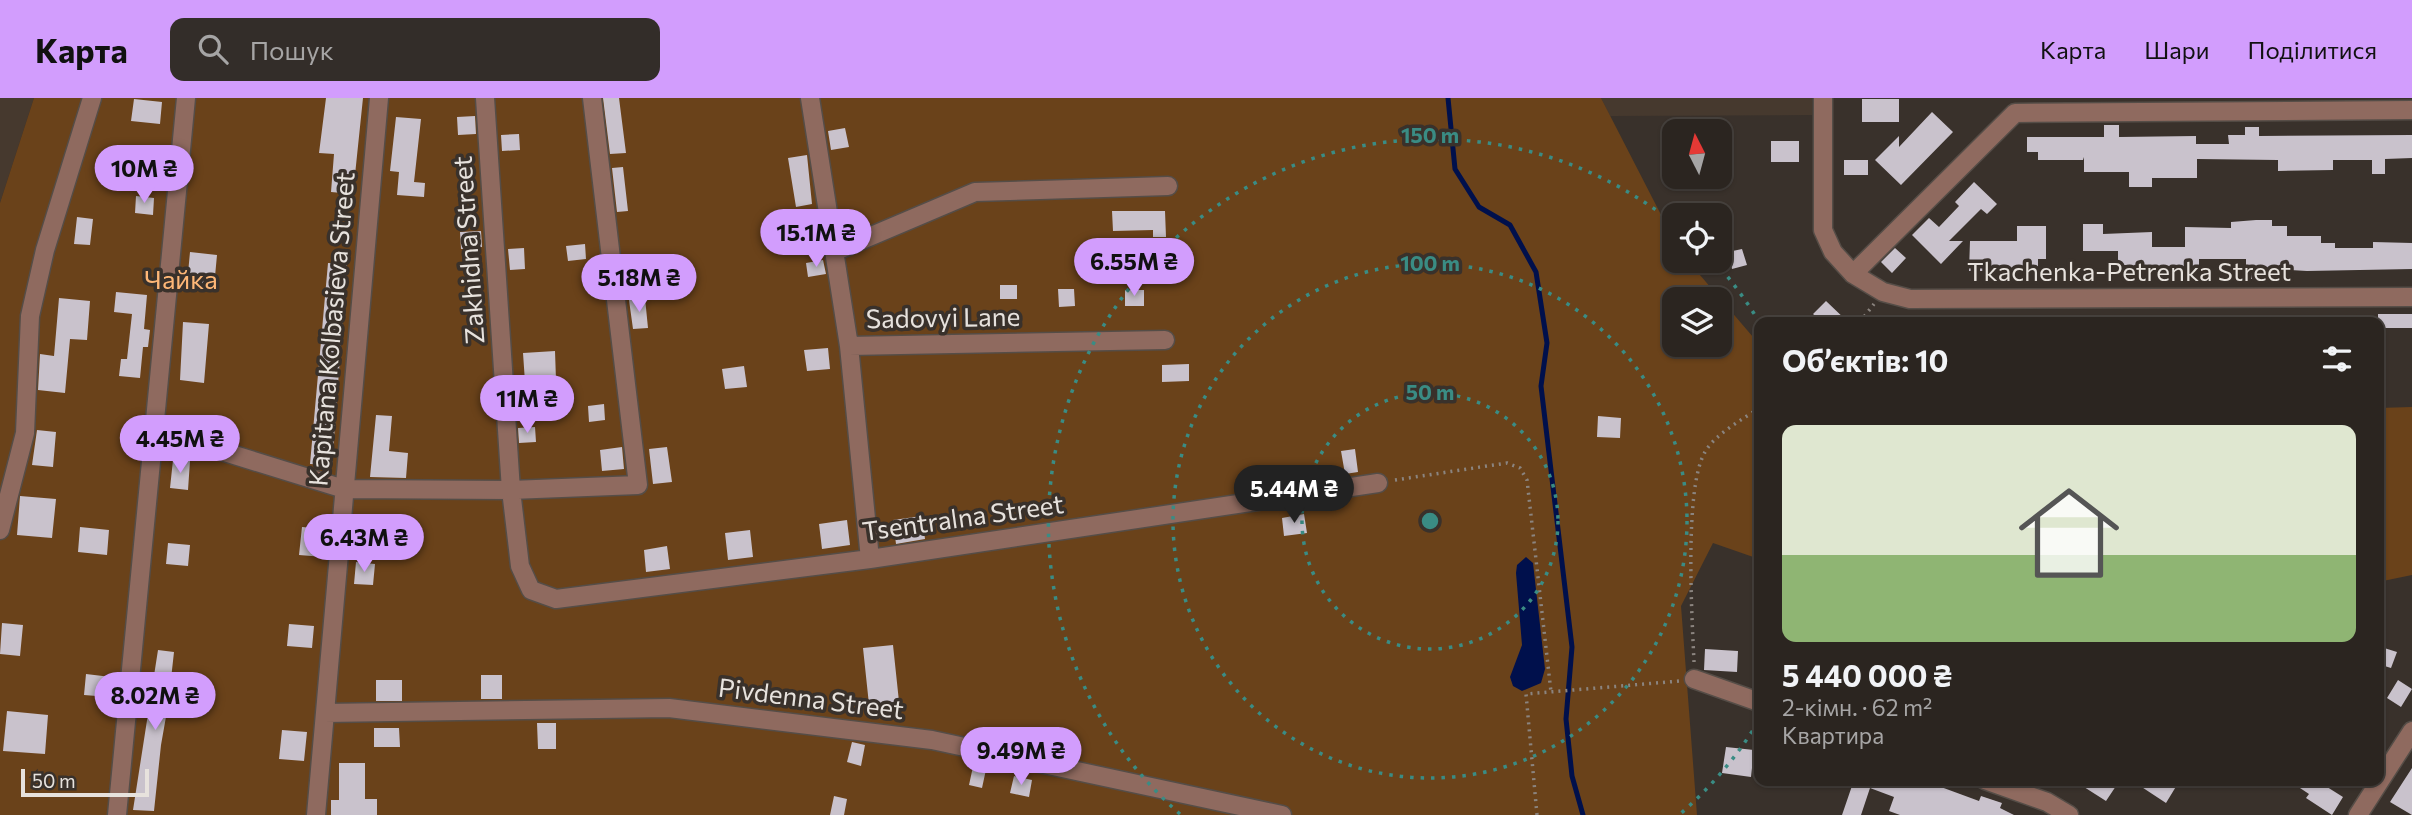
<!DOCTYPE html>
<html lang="uk">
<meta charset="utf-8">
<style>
body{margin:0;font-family:Commissioner,sans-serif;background:#332d29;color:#f1f3f6;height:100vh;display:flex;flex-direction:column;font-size:26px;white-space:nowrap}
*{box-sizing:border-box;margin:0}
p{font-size:23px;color:#a6a5a5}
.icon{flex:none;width:38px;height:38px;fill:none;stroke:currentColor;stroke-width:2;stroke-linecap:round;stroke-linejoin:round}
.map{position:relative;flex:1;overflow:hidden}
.details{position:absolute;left:1754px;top:219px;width:630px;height:469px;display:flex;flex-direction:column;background:#2b2520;border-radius:14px;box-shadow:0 2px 5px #0004,0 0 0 2px #47423e}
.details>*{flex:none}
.needle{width:46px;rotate:354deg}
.tools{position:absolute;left:1662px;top:21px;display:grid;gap:14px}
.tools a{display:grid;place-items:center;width:70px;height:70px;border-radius:14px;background:#2b2520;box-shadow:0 2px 5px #0004,0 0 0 2px #47423e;font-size:35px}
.scale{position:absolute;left:21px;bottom:18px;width:128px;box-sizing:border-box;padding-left:7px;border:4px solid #e7e2dd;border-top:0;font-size:19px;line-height:24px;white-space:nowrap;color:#e7e2dd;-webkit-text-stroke:5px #39312b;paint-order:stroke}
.price{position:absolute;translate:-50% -60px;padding:0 16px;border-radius:24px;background:#d29dfd;color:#111;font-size:23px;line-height:46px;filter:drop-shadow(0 2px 4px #0008)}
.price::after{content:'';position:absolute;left:50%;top:42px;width:21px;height:16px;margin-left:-10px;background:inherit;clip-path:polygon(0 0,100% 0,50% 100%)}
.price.current{background:#222;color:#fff}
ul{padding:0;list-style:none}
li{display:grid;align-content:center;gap:14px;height:371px;padding:0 28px}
li span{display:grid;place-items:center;height:217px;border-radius:14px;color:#555}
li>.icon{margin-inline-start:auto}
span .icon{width:126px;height:126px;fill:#fffc;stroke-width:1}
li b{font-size:30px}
h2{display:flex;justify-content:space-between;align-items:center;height:84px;padding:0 28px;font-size:30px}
header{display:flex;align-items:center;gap:42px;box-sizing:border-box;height:98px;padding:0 35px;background:#d29dfd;color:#111}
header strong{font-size:33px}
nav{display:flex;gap:38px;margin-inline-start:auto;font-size:24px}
.search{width:490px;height:63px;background:#332d29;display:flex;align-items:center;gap:18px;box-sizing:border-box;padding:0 24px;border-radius:14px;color:#a6a5a5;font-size:26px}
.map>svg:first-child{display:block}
.built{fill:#46392e}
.green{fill:#6a421a;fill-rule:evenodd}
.water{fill:#00104c}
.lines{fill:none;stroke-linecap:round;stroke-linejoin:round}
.stream{stroke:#00104c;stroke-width:5}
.building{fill:#c9c2cc}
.minor-casing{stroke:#554d47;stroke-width:21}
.path{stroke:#8b847f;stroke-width:3.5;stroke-dasharray:2 5;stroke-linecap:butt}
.minor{stroke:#8f6a5f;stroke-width:18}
.ring{fill:none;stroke:#3a8c84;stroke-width:3.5;stroke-dasharray:3.5 7}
.labels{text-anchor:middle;stroke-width:7;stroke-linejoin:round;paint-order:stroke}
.street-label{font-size:26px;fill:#e7e2dd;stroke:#39312b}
.park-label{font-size:26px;fill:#feb777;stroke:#39312b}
.centre{fill:#3a8c84;stroke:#39312b;stroke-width:3.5}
.ring-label{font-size:21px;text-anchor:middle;font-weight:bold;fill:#3a8c84;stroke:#39312b;stroke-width:7;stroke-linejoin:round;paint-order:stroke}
</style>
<header>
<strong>Карта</strong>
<div class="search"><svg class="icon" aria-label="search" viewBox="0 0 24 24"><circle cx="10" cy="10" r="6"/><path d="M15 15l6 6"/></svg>Пошук</div>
<nav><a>Карта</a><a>Шари</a><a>Поділитися</a></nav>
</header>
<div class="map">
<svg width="2412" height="717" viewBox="0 0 2412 717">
<rect width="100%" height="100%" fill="#39312b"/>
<path class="built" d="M0,0h34l-34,105z
M1601,0h211v17l-202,1z"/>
<path class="green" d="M34,0h1567l74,144v19h13l71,83v215l-46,-16 -32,63 16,209h-1697v-612zM1675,201h45v46h-45z
M2412,309v168l-34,7v-174z"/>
<path class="water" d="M1526,459l7,6 12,106 -4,14 -19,8 -9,-5 -3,-9 12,-32 -6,-72 1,-8z"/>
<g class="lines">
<path class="stream" d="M1448,0l7,71 24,38 31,18 26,47 11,71 -6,43 31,261 -6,72 6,57 11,39"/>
</g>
<path class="building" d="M326,0h37l-10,96 -22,-2 3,-38 -15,-1z
M603,0h16l7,55 -16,1z
M134,1l28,3 -2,22 -29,-3z
M1862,1h37v23h-37z
M1932,14l21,20 -52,53 -26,-25 24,-24v11z
M475,18l1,18 -18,1 -1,-18z
M396,19l25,2 -7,63 11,1 -1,14 -27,-2 2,-23 -9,-1z
M2104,27h15v12l77,-1v8h33l-1,-9h17v-8h14v9l153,-1v23l-27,1v15h-13v-14h-39v10l-55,1v-11l-81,-1v19h-45v9h-23v-15h-45v-15l-1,3h-45v-8h-11v-15h77z
M845,30l4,19 -18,3 -3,-19z
M519,36l1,16 -18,1 -1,-16z
M1771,43h28v21h-28z
M807,57l5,49 -16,3 -8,-49z
M1844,62h24v15h-24z
M623,69l5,44 -11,1 -5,-44z
M1974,84l23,22 -10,10 -6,-5 -32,32h14l-22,23 -29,-29 17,-17 10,9 20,-21 -4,-4z
M136,98l18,2 -1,17 -18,-2z
M1112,113h53l1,26h-13v-7l-40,1z
M77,119l16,2 -3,26 -16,-1z
M2256,122h16v6h15v10h34v7h14v5h38v-6l39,1v26l-105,2 -46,-3v11h-15v-20h-47v12l-73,-1v-5h-8v-14h-35v-27h20v10l49,-2v15h33v-20l46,1v-6z
M2017,128h29v33h-8v12h-69l1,-30h47z
M481,133l1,16 -21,2 -1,-17z
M585,146l1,15 -18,2 -2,-15z
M524,150l1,21 -15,1 -2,-21z
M1895,150l11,10 -14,15 -11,-11z
M1742,151l5,16 -15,4 -4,-17z
M190,154l27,3 -3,32 -27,-3z
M823,162l3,14 -18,3 -2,-14z
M328,165l19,1 -15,201 -22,-1z
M664,175l2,14 -21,3 -2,-14z
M1000,187h17v14h-17z
M1058,191h16l1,17 -16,1z
M1125,192h19v16h-19z
M116,194l31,3 -3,34 6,1 -2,17h-5l-3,31 -21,-2 2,-17h6l5,-45 -18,-2z
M59,200l31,3 -3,39 -17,-1 -5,54 -27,-3 2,-36 14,2z
M645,200l3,30 -15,1 -4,-29z
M1826,203l22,21h-26l-9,-8z
M2378,216h34v14h-34z
M183,224l26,2 -5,59 -24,-3z
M828,250l2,21 -23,2 -3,-21z
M555,253l1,29 -31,2 -2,-29z
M1189,266v17l-27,1v-17z
M744,268l3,21 -22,2 -3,-20z
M604,306l1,16 -16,2 -1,-16z
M376,317l16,1 -3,35 19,2 -2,25 -36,-1z
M1598,318l23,2 -1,20 -23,-1z
M535,329l1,15 -17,1 -1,-15z
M37,332l19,2 -3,35 -21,-2z
M622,349l2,22 -22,2 -2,-21z
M667,349l5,35 -19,2 -4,-35z
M1355,351l3,23 -13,2 -4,-23z
M173,362l17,1 -2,29 -18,-2z
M20,398l36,3 -4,39 -35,-3z
M1304,416l3,19 -23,3 -2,-18z
M922,418l3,23 -29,5 -3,-24z
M847,422l3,25 -28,4 -3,-25z
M80,429l29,3 -2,25 -29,-3z
M302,429l24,2 -2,28 -25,-2z
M750,432l3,27 -25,3 -3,-27z
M168,445l22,2 -2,21 -22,-2z
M667,448l3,23 -24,3 -2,-22z
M356,464l19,2 -2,21 -19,-1z
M2,525l21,2 -3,31 -20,-2z
M289,526l25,2 -2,22 -25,-2z
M893,547l7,66 -30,3 -7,-66z
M2381,549l16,5 -6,16 -13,-4z
M1705,551l33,2 -1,21 -33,-2z
M158,552l16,2 -4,36 5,1 -3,23 -5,-1 -6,34 -7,66 -21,-1z
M86,576l25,3 -2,20 -25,-2z
M481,577h21v24h-21z
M376,582h26v21h-26z
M2398,582l14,9 -11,18 -14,-9z
M7,613l41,4 -3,39 -42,-3z
M537,625h19v26h-18z
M374,630h25l1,19h-26z
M282,632l25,2 -3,29 -25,-2z
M852,644l13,3 -4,21 -14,-4z
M1726,649l28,3 -3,27 -29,-4z
M974,664l13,3 -5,23 -13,-3z
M339,665h26v36h12v16h-46v-15h8z
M2412,670v47l-22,-13z
M1014,678l18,4 -3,17 -19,-4z
M1854,682h68l57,21 2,-5 21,7 -2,5 14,7h-114l-11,-4 5,-14 -24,-9 -9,27h-19z
M2073,682h47l-14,21z
M2131,682h49l-14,23z
M2288,682h28l27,17 -11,18 -26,-17 3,-4z
M834,698l13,3 -3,16h-14z"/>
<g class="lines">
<g class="minor-casing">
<path id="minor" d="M485,0l26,392 9,76 11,24 25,9 314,-40 508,-76
M810,0l39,248 21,213
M1823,0v132l10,22 20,22 30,18 27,7 502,-2
M836,153l139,-59 193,-6
M1853,176l162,-161 397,-3
M849,248l316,-6
M157,333l187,58 167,1 127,-5 -46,-387
M0,432l25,-97 5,-117 15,-66 47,-152
M1694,581l65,23
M325,615l344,-5 263,32 350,75
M1985,682l62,22 22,13
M117,717l69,-717
M316,717l63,-717
M2358,717l54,-84"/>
</g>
<path class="path" d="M1860,224l14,-18
M1395,382l112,-17 13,5 7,12 24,212
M1694,564c-2,-45 -10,-174 11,-210 10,-18 37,-32 54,-44
M1537,717l-11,-121 154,-13"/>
<use href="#minor" class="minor"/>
</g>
<g class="ring">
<circle cx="1430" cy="423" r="128"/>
<circle cx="1430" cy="423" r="257"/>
<path d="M1758 624A385 385 0 0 1 1680 716M1180 716A385 385 0 0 1 1672 124M1714 163A385 385 0 0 1 1758 222"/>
</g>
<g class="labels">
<g class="street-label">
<text transform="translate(469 152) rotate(-94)" y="9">Zakhidna Street</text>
<text x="2129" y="183">Tkachenka-Petrenka Street</text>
<text transform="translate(943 220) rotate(-1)" y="9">Sadovyi Lane</text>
<text transform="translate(332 231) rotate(-85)" y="9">Kapitana Kolbasieva Street</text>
<text transform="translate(963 420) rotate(-8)" y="9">Tsentralna Street</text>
<text transform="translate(811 601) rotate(7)" y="9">Pivdenna Street</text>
</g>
<g class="park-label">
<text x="181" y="191">Чайка</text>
</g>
</g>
<circle cx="1430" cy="423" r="10" class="centre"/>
<g class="ring-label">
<text x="1430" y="45">150 m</text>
<text x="1430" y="173">100 m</text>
<text x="1430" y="302">50 m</text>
</g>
</svg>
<div class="tools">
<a><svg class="needle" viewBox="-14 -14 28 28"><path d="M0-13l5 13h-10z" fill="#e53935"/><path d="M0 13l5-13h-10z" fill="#a6a5a5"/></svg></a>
<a><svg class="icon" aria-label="locate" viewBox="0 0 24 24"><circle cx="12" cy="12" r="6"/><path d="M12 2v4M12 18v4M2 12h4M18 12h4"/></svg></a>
<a><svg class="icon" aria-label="layers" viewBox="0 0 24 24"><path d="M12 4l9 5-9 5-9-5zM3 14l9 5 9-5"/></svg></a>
</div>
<div class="scale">50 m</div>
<b class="price" style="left:144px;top:107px">10M ₴</b>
<b class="price" style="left:816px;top:171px">15.1M ₴</b>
<b class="price" style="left:1134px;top:200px">6.55M ₴</b>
<b class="price" style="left:639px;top:216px">5.18M ₴</b>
<b class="price" style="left:527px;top:337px">11M ₴</b>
<b class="price" style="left:180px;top:377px">4.45M ₴</b>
<b class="price current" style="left:1294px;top:427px">5.44M ₴</b>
<b class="price" style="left:364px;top:476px">6.43M ₴</b>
<b class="price" style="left:155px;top:634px">8.02M ₴</b>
<b class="price" style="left:1021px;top:689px">9.49M ₴</b>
<section class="details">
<h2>Об’єктів: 10<svg class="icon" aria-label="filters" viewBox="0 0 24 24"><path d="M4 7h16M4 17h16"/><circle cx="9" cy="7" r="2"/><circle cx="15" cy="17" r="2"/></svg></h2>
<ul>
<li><span style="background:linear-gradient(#dfe7d0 60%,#8fb573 0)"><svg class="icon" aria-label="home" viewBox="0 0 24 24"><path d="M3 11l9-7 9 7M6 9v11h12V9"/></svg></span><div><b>5 440 000 ₴</b><p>2-кімн. · 62 m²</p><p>Квартира</p></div></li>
</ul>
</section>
</div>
